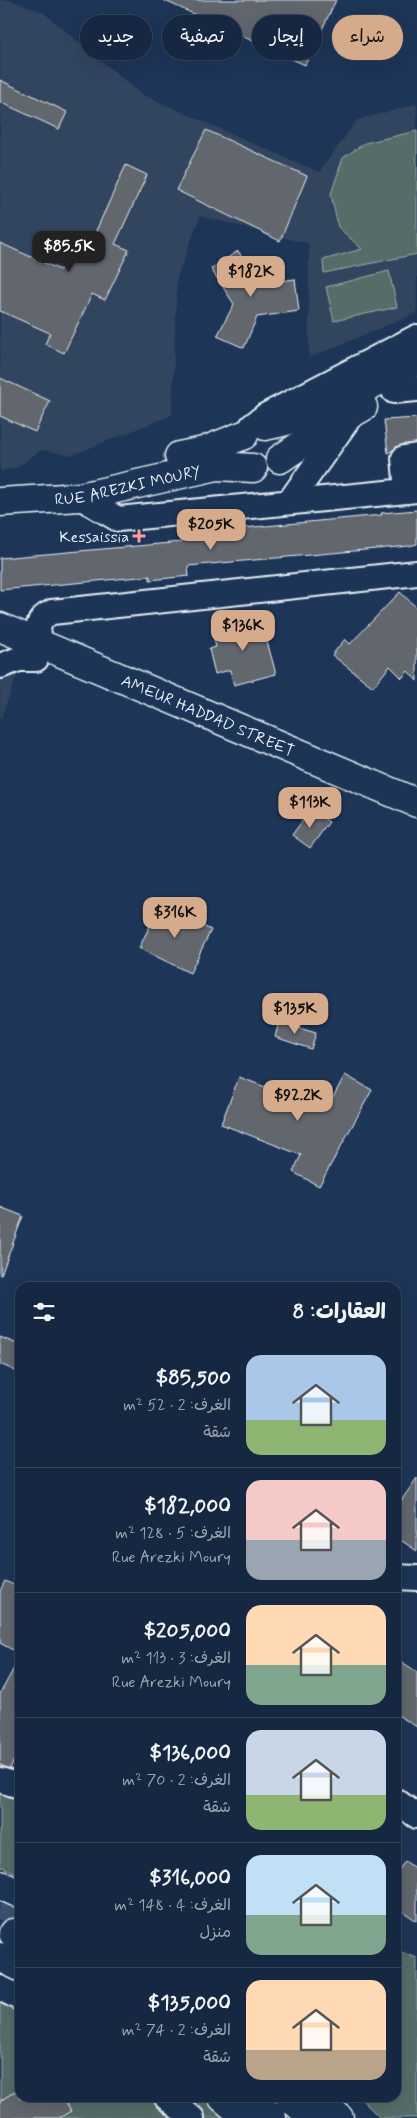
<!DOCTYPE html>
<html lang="ar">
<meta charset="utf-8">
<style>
body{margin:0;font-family:Mynerve,"Playpen Sans Arabic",sans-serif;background:#1f3048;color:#f1f3f6;direction:rtl;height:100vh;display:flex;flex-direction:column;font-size:19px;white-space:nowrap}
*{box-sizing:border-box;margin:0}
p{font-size:16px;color:#9ea6b1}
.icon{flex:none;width:28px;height:28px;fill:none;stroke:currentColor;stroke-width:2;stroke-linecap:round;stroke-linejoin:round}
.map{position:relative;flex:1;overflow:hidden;direction:ltr}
.drawer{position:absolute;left:15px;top:1282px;width:386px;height:820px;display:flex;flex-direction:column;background:#162841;border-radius:15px;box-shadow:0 5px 20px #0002,0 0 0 1px #35445a;direction:rtl}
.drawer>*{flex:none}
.banner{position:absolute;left:15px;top:15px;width:388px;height:45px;direction:rtl;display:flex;gap:10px}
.price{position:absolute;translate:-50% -42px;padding:0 11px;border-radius:10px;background:#d6ab8b;color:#111;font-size:16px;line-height:32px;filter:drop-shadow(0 1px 2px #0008)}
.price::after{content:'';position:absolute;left:50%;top:30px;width:15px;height:11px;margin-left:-8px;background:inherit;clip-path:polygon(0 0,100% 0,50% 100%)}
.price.selected{background:#222;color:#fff}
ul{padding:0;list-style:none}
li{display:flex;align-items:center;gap:15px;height:125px;padding:0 15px}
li+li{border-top:1px solid #35445a}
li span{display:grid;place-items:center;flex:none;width:140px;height:100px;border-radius:15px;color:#555}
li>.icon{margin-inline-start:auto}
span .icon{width:60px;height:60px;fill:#fffc;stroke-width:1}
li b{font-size:21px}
h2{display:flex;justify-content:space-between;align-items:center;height:60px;padding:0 15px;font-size:21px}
.chip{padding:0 18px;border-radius:22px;background:#162841;box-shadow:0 5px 20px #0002,0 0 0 1px #35445a;font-size:18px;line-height:45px}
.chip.selected{background:#d6ab8b;color:#111}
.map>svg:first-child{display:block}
.built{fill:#32445e}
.green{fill:#556c68;stroke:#9eaeb0}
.building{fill:#62666d;stroke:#e8f1f8}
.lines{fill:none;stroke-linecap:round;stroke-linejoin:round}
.highway-tunnel{stroke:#3b516f;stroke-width:28;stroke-dasharray:28 14;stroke-linecap:butt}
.minor-casing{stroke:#e8f1f8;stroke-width:28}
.major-casing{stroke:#e8f1f8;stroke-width:31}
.highway-casing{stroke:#e8f1f8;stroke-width:31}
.minor{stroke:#1d3557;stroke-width:24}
.major{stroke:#1d3557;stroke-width:28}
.highway{stroke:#1d3557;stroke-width:28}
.poi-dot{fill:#ff9aa2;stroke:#1d3557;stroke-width:2}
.labels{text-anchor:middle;stroke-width:4.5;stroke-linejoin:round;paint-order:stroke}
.street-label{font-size:16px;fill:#e8f1f8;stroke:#1d3557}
.poi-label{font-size:16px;fill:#e8f1f8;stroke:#1d3557;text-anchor:end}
</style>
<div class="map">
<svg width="417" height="2118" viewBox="0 0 417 2118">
<rect width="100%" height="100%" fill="#1d3557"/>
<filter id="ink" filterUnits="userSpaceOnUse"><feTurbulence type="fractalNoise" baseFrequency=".02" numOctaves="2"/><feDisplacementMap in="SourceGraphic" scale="10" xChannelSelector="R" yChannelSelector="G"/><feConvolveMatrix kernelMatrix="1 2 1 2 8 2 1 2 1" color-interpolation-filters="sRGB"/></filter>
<g filter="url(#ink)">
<path class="built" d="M0,0h11l33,13 97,81 178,78 38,-52 60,-16v209l-108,45v-114l-109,-28 -23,62 -5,137 -100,40 -31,-5 -25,18 -16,3z
M10,669l8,4 -18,48v-42z"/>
<path class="green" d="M417,131v123l-93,19 -1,-13 39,-11 -24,-22 -7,-33 12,-36 22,-15z
M389,271l8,36 -63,14 -8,-34z
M0,1790l20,4v81l-20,-9z
M396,1950l21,8v160h-37l-20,-20h36z
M0,1965l20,10v123h190l24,20h-234z"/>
<path class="building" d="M163,0h173l-31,65z
M0,80l67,32 -8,17 -59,-27z
M206,130l101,46 -27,65 -104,-51z
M126,165l21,10 -32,69 14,6 -24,50 -13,-6 -28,59 -19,-9 5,-11 -50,-22v-68l60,27 10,-20 14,7z
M238,251l22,33 35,-5 4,32 -42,6 -13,31 -27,-12 17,-32 -23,-35z
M0,378l50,23 -15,31 -35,-16z
M417,418v25l-16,2 -13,8 -4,-33z
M417,510v34l-8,2 -221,20 1,10 -39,4v-4l-150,14v-32l182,-16 -1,-8 201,-19 -1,-2z
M400,592l17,16v73l-9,-10 -6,7 -12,-12 -17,21 -41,-32 13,-16 5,5z
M260,616l16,58 -42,11 -4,-15 -15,4 -6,-25 7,-2 -3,-11 15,-4 -2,-7z
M311,809l18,13 -19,26 -18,-13z
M160,905l51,25 -21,43 -51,-25z
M279,1022l37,11 -5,16 -36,-12z
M345,1075l27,15 -53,96 -26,-14 8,-17 -80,-31 18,-47 87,33z
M0,1207l23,9 -22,59h-1z
M0,1337l20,8v28l-20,-9z
M417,1478v73l-21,-14v-29z
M5,1581l15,7v66l-20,-11v-52z
M20,1657v89l-10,23 -10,-4v-71z
M396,1658l21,14v55l-21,-13z
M405,1861l12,9v51l-21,-14v-33z
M20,2088v10h42l9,13 -12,7h-59v-17z"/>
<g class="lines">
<path class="highway-tunnel" d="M0,1905l20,8"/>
<g class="minor-casing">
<path id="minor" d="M394,391l23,-2
M252,426l13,-10 152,-79
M407,491l-3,-33 13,-2
M80,497l38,22 299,-29
M290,501l61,-86
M42,643c-7,-14 -4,-25 10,-31l365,-39
M0,666l19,-7h17
M396,1577l21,1
M0,1780l20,6
M396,1801l21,15
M0,1988l20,10
M167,2098l25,20"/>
</g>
<g class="major-casing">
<g id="major">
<path d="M265,426c54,-10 103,-40 152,-65"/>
<path d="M179,456l25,-5 40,-16"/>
<path d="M280,459l44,-30 39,-22"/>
<path id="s1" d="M0,502l80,-5 137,-31 36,2"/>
<path id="s2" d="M0,627l417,176"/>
</g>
</g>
<g class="highway-casing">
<path id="highway" d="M0,1885l20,9
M13,1933l7,3
M0,1957l20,10
M223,2098l24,20
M251,2098l21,20
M290,2098l23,20
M319,2098l20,20"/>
</g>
<use href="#minor" class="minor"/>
<use href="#major" class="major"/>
<use href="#highway" class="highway"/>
</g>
</g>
<path class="poi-dot" d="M136.5 528.5h5v5h5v5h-5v5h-5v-5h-5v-5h5z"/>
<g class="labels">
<g class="street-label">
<text dy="6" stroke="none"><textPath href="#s1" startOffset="129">RUE AREZKI MOURY</textPath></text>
<text dy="6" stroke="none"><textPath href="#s2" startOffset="226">AMEUR HADDAD STREET</textPath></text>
</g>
<g class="poi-label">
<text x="129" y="542">Kessaissia</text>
</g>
</g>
</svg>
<b class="price selected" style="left:69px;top:273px">$85.5K</b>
<b class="price" style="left:251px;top:298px">$182K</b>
<b class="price" style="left:211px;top:551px">$205K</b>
<b class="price" style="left:243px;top:652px">$136K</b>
<b class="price" style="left:310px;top:829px">$113K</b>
<b class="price" style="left:175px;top:939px">$316K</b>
<b class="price" style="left:295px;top:1035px">$135K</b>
<b class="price" style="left:298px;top:1122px">$92.2K</b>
<div class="banner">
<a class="chip selected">شراء</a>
<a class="chip">إيجار</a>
<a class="chip">تصفية</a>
<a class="chip">جديد</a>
</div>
<section class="drawer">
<h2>العقارات: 8<svg class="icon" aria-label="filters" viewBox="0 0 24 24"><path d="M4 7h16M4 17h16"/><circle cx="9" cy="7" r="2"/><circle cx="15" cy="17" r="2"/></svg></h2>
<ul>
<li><span style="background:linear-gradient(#a9c7e8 65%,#8fb573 0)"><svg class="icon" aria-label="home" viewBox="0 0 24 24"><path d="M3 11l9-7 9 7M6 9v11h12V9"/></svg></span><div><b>$85,500</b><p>الغرف: 2 · 52 m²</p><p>شقة</p></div></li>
<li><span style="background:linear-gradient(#f6c9c9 60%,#9aa5b1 0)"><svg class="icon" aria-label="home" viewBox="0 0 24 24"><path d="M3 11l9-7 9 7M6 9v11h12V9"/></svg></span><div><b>$182,000</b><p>الغرف: 5 · 128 m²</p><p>Rue Arezki Moury</p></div></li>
<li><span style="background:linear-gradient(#ffd9b3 60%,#7fa58c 0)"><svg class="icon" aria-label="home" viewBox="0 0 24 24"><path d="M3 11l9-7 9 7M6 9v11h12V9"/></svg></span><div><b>$205,000</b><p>الغرف: 3 · 113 m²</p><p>Rue Arezki Moury</p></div></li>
<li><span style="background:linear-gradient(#c9d6e8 65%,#8fb573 0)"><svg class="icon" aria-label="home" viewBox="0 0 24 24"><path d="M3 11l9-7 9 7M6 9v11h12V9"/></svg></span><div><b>$136,000</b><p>الغرف: 2 · 70 m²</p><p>شقة</p></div></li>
<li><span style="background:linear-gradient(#bfe0f5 60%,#7fa58c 0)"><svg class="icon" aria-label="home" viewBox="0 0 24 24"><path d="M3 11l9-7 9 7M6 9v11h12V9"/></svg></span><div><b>$316,000</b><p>الغرف: 4 · 148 m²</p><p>منزل</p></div></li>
<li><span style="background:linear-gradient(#ffd9b3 70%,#b9a48a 0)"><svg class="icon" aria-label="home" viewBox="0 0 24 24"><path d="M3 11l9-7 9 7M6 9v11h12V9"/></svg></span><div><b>$135,000</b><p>الغرف: 2 · 74 m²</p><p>شقة</p></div></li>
</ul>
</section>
</div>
